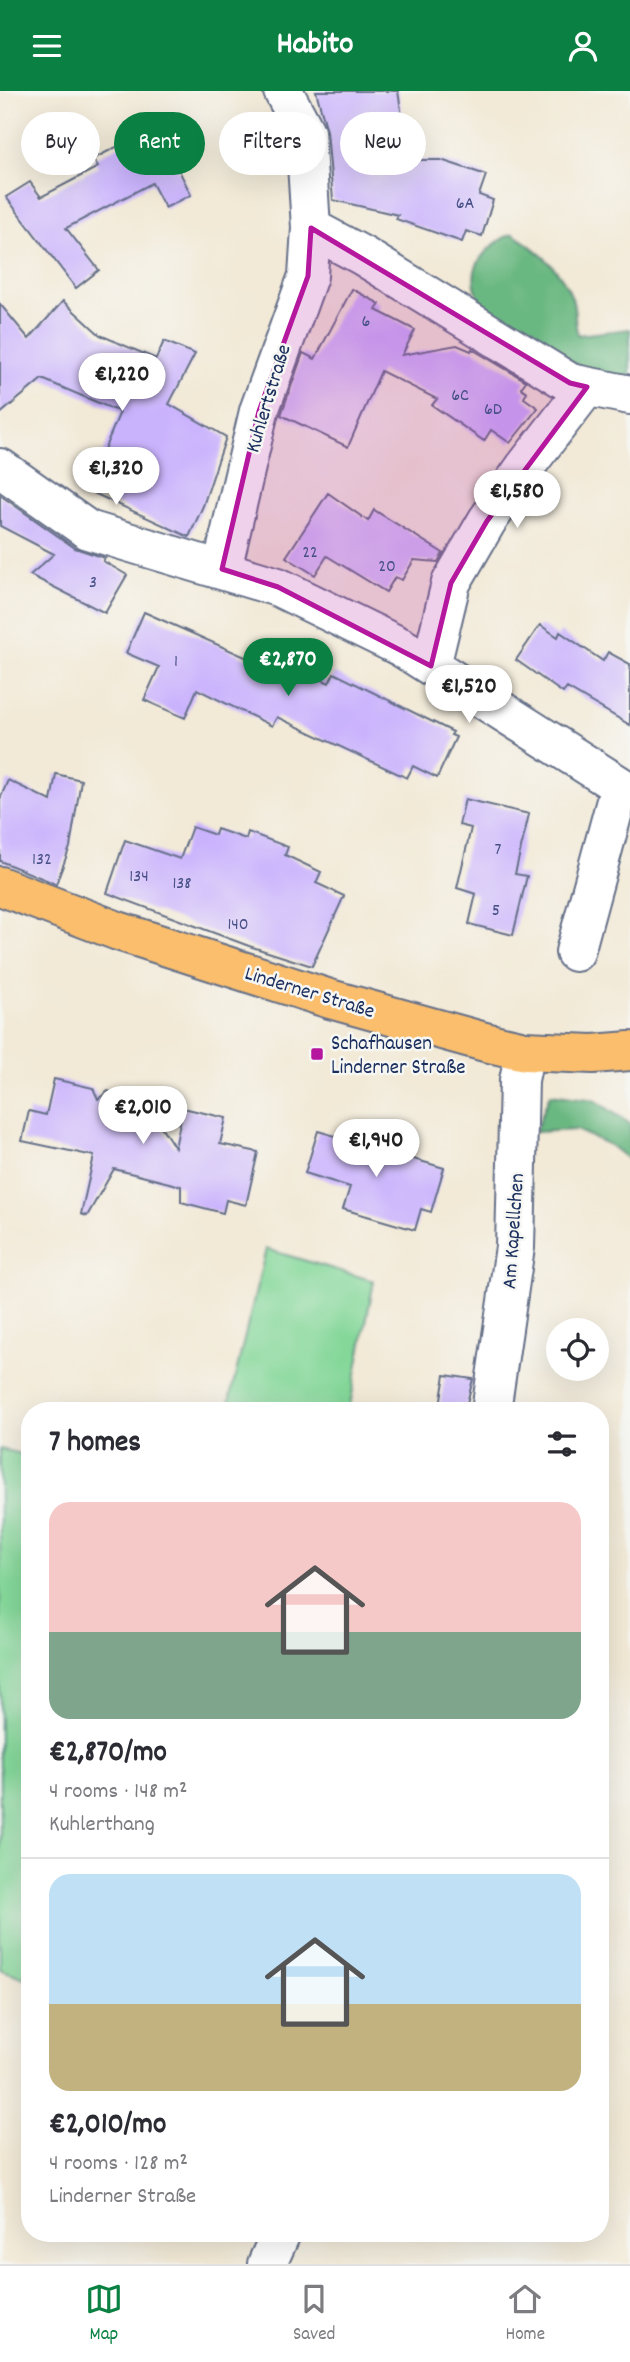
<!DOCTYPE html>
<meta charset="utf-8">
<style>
body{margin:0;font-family:Dekko,sans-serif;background:#f7f7f7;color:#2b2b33;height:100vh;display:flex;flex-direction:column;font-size:26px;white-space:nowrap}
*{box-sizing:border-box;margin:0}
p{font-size:23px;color:#7c7c81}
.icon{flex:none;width:38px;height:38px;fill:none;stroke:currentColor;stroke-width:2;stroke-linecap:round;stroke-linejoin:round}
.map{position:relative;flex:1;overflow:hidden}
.sheet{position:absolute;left:21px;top:1311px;width:588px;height:840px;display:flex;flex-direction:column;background:#fff;border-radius:28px;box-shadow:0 7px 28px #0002}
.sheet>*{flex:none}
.top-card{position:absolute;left:21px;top:21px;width:588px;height:63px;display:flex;gap:14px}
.fabs{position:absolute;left:546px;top:1227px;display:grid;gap:14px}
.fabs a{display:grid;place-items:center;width:63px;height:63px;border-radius:50%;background:#fff;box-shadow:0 7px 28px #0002;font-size:35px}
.price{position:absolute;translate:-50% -60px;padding:0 16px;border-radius:24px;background:#fff;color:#222;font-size:23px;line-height:46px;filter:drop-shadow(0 2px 4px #0008)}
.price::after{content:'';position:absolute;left:50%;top:42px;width:21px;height:16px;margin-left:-10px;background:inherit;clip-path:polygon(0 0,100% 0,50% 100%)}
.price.on{background:#0b8043;color:#fff}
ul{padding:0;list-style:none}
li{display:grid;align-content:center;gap:14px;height:371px;padding:0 28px}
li+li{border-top:2px solid #e1e1e2}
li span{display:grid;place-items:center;height:217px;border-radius:21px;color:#555}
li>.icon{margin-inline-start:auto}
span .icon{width:126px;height:126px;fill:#fffc;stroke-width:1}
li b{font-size:30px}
h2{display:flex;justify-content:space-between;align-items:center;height:84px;padding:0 28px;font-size:30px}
.tag{padding:0 24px;border-radius:32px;background:#fff;box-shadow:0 7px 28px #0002;font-size:24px;line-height:63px}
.tag.on{background:#0b8043;color:#fff}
header{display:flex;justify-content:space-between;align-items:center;height:91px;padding:0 28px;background:#0b8043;color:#fff;font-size:32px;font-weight:700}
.menu{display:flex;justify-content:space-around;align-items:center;height:98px;border-top:2px solid #e1e1e2;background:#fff;font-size:19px;color:#7c7c81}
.menu a{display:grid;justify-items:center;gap:4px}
.menu .on{color:#0b8043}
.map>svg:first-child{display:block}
.green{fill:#84d799;stroke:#50837c;stroke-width:2}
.forest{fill:#6bb881;stroke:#437470;stroke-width:2}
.building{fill:#cab3fd}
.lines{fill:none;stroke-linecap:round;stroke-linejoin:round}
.minor-casing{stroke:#667088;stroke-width:42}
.major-casing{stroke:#667088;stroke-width:42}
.minor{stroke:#fff;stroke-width:38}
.major{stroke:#fabe6d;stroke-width:38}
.marked{fill:#b5179e;fill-opacity:0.2;stroke:#b5179e;stroke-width:5;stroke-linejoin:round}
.poi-dot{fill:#b5179e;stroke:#f6f6f2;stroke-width:2.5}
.labels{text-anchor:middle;stroke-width:5;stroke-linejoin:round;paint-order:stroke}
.number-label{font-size:18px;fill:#475086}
.street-label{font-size:21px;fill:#1b2f5e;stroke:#f6f6f2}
.poi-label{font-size:21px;fill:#1b2f5e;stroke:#f6f6f2;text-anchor:start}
</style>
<header><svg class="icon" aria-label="menu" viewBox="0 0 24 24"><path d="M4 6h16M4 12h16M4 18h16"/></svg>Habito<svg class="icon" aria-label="person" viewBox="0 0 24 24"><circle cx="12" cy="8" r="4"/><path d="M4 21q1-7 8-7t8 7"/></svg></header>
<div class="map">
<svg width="630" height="2173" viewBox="0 0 630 2173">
<rect width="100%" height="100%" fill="#f6f6f2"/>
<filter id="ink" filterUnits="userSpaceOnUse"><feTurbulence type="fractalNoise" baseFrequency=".0143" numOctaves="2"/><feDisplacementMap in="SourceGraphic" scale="14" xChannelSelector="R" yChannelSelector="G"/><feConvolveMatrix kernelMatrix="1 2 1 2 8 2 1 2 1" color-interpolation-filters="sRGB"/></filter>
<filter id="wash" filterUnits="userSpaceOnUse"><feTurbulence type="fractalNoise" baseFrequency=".00686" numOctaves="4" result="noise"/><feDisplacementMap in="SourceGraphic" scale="28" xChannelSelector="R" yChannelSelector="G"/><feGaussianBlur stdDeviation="1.57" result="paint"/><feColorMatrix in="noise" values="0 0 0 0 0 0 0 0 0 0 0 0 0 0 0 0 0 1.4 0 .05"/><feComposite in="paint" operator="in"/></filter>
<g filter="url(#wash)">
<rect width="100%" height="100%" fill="#f2e9d6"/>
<path class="green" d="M266,1158l108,32 -25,129h-122z
M0,1358l30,7v524l-30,-11z"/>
<path class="forest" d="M513,143c24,15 49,36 59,64 4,12 2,25 6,37l52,-6v58l-35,-11 -108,-65c-16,-21 -19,-44 3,-63 8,-6 13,-12 23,-14z
M550,1003l45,6 35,24v37l-20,-16 -34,-15 -41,2z"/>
<g id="blocks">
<path class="building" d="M316,0h82l11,69h32l45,15 -7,20 14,5 -11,36 -16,-5 -4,11 -66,-23 2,-4 -65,-15 -6,-69z
M165,31l20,37 -9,5 15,31 -26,13 -13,-25 -86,45 33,42 -23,18 -70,-91 24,-15 11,15 57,-30 -5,-8z
M352,198l28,15 -4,6 39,20 -13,25 55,-10 14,6 1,-2 54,32 -5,7 6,4 -3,6 14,10 -28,35 -19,-13 -7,11 -52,-36 5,-6 -56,-28 -33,76 -67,-32 22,-62 12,6z
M63,210l37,34 56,24 8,-18 31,13 -26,50 57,33 -23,69 -14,31 -102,-47 33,-78 -78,-33 -42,35v-110l29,35z
M328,402l40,28 6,-11 69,43 -5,9 -24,-2 -12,20 -7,-3 -9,15 -59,-36 -12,19 -29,-18z
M0,404l75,53 30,10 -2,3 24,14 -22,38 -75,-38 24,-21 -54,-28z
M144,521l110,49 6,-12 69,34 5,-10 119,59 -2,3 5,2 -19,41 -24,-12 -6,12 -130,-61 -5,9 -75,-37 -12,29 -41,-18 15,-33 -33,-14z
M540,534l18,12 2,-5 43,29 5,-9 22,12v61l-63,-37 -4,5 -47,-33z
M56,683l25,6 -11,67 -14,37 -56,-23v-62l8,-19 43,21z
M465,708l64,15 -14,60 12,2 -14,59 -44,-11 7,-30 -19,-6 14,-60 -12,-3z
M192,736l23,8 2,-6 29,10 2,-7 40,15 -3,8 36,17 -5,11 28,13 -32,70 -63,-20 -142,-53 18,-53 55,19z
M54,988l39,9 5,11 10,-8 36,9 31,48 8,-40 43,10 -6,26 38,8 -12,53 -20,-5 -3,13 -42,-11v-16l-67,-17 -27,47 -6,-2 13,-58 -72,-15 7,-30 17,4z
M318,1040l126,37 -13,44 -10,-3 -6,21 -72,-21 7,-22 -45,-14z
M445,1284l28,4 -8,32h-26z"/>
</g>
</g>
<g filter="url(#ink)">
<use href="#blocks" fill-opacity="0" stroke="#667088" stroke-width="2"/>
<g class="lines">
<g class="minor-casing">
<path id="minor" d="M311,137l52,28 207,127 60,12
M0,377l88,62 190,57 123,60 219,139 -45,166
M222,478l37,-158 49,-135 3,-48 -6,-96 -22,-41
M431,575l20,-83 36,-62 38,-54 62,-80
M491,1320l24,-164 4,-167 6,-29
M267,2173l14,-31"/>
</g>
<g class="major-casing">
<path id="major" d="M0,795l118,45 212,68 155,43 40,9 68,3 37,-3"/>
</g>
<use href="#minor" class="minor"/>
<use href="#major" class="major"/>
</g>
</g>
<path class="marked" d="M311,137l259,155 17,4 -100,134 -36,62 -20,83 -153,-79 -56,-18 37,-158 49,-135z"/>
<rect class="poi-dot" x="310" y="956" width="14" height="14" rx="3.5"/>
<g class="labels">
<g class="number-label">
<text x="465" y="117">6A</text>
<text x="366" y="235">6</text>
<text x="460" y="309">6C</text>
<text x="493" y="323">6D</text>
<text x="310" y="466">22</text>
<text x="387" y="480">20</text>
<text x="93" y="496">3</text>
<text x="176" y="575">1</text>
<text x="498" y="763">7</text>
<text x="42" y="773">132</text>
<text x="139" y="790">134</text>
<text x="182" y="797">138</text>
<text x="496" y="824">5</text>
<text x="238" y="838">140</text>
</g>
<g class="street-label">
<text transform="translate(267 307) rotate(-73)" y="7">Kuhlertstraße</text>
<text transform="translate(310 900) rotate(17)" y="7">Linderner Straße</text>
<text transform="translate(512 1140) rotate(-86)" y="7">Am Kapellchen</text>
</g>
<g class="poi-label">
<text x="331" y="958">Schafhausen<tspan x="331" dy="24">Linderner Straße</tspan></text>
</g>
</g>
</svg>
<div class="fabs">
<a><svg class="icon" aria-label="locate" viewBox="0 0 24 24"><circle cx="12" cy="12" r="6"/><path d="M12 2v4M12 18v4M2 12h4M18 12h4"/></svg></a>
</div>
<b class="price" style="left:122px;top:322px">€1,220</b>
<b class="price" style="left:116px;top:416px">€1,320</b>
<b class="price" style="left:517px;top:439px">€1,580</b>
<b class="price on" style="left:288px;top:607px">€2,870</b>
<b class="price" style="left:469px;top:634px">€1,520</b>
<b class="price" style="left:143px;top:1055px">€2,010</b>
<b class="price" style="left:376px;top:1088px">€1,940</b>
<div class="top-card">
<a class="tag">Buy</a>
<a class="tag on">Rent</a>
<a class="tag">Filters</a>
<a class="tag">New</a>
</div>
<section class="sheet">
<h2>7 homes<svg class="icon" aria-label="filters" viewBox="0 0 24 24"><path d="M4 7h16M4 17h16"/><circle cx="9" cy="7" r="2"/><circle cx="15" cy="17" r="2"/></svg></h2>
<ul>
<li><span style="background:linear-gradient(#f6c9c9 60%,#7fa58c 0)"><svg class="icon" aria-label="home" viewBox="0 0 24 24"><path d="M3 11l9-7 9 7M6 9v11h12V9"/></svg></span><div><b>€2,870/mo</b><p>4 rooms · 148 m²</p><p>Kuhlerthang</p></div></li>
<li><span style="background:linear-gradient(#bfe0f5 60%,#c2b280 0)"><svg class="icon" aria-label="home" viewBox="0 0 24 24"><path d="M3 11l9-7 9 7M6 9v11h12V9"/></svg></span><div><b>€2,010/mo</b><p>4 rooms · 128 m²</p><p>Linderner Straße</p></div></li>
</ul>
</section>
</div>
<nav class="menu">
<a class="on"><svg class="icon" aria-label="map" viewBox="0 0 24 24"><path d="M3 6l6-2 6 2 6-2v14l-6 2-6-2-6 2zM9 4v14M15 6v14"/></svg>Map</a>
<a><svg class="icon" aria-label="saved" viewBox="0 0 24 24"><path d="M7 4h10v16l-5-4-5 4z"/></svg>Saved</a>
<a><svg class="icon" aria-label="home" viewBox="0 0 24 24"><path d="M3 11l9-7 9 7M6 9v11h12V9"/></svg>Home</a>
</nav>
